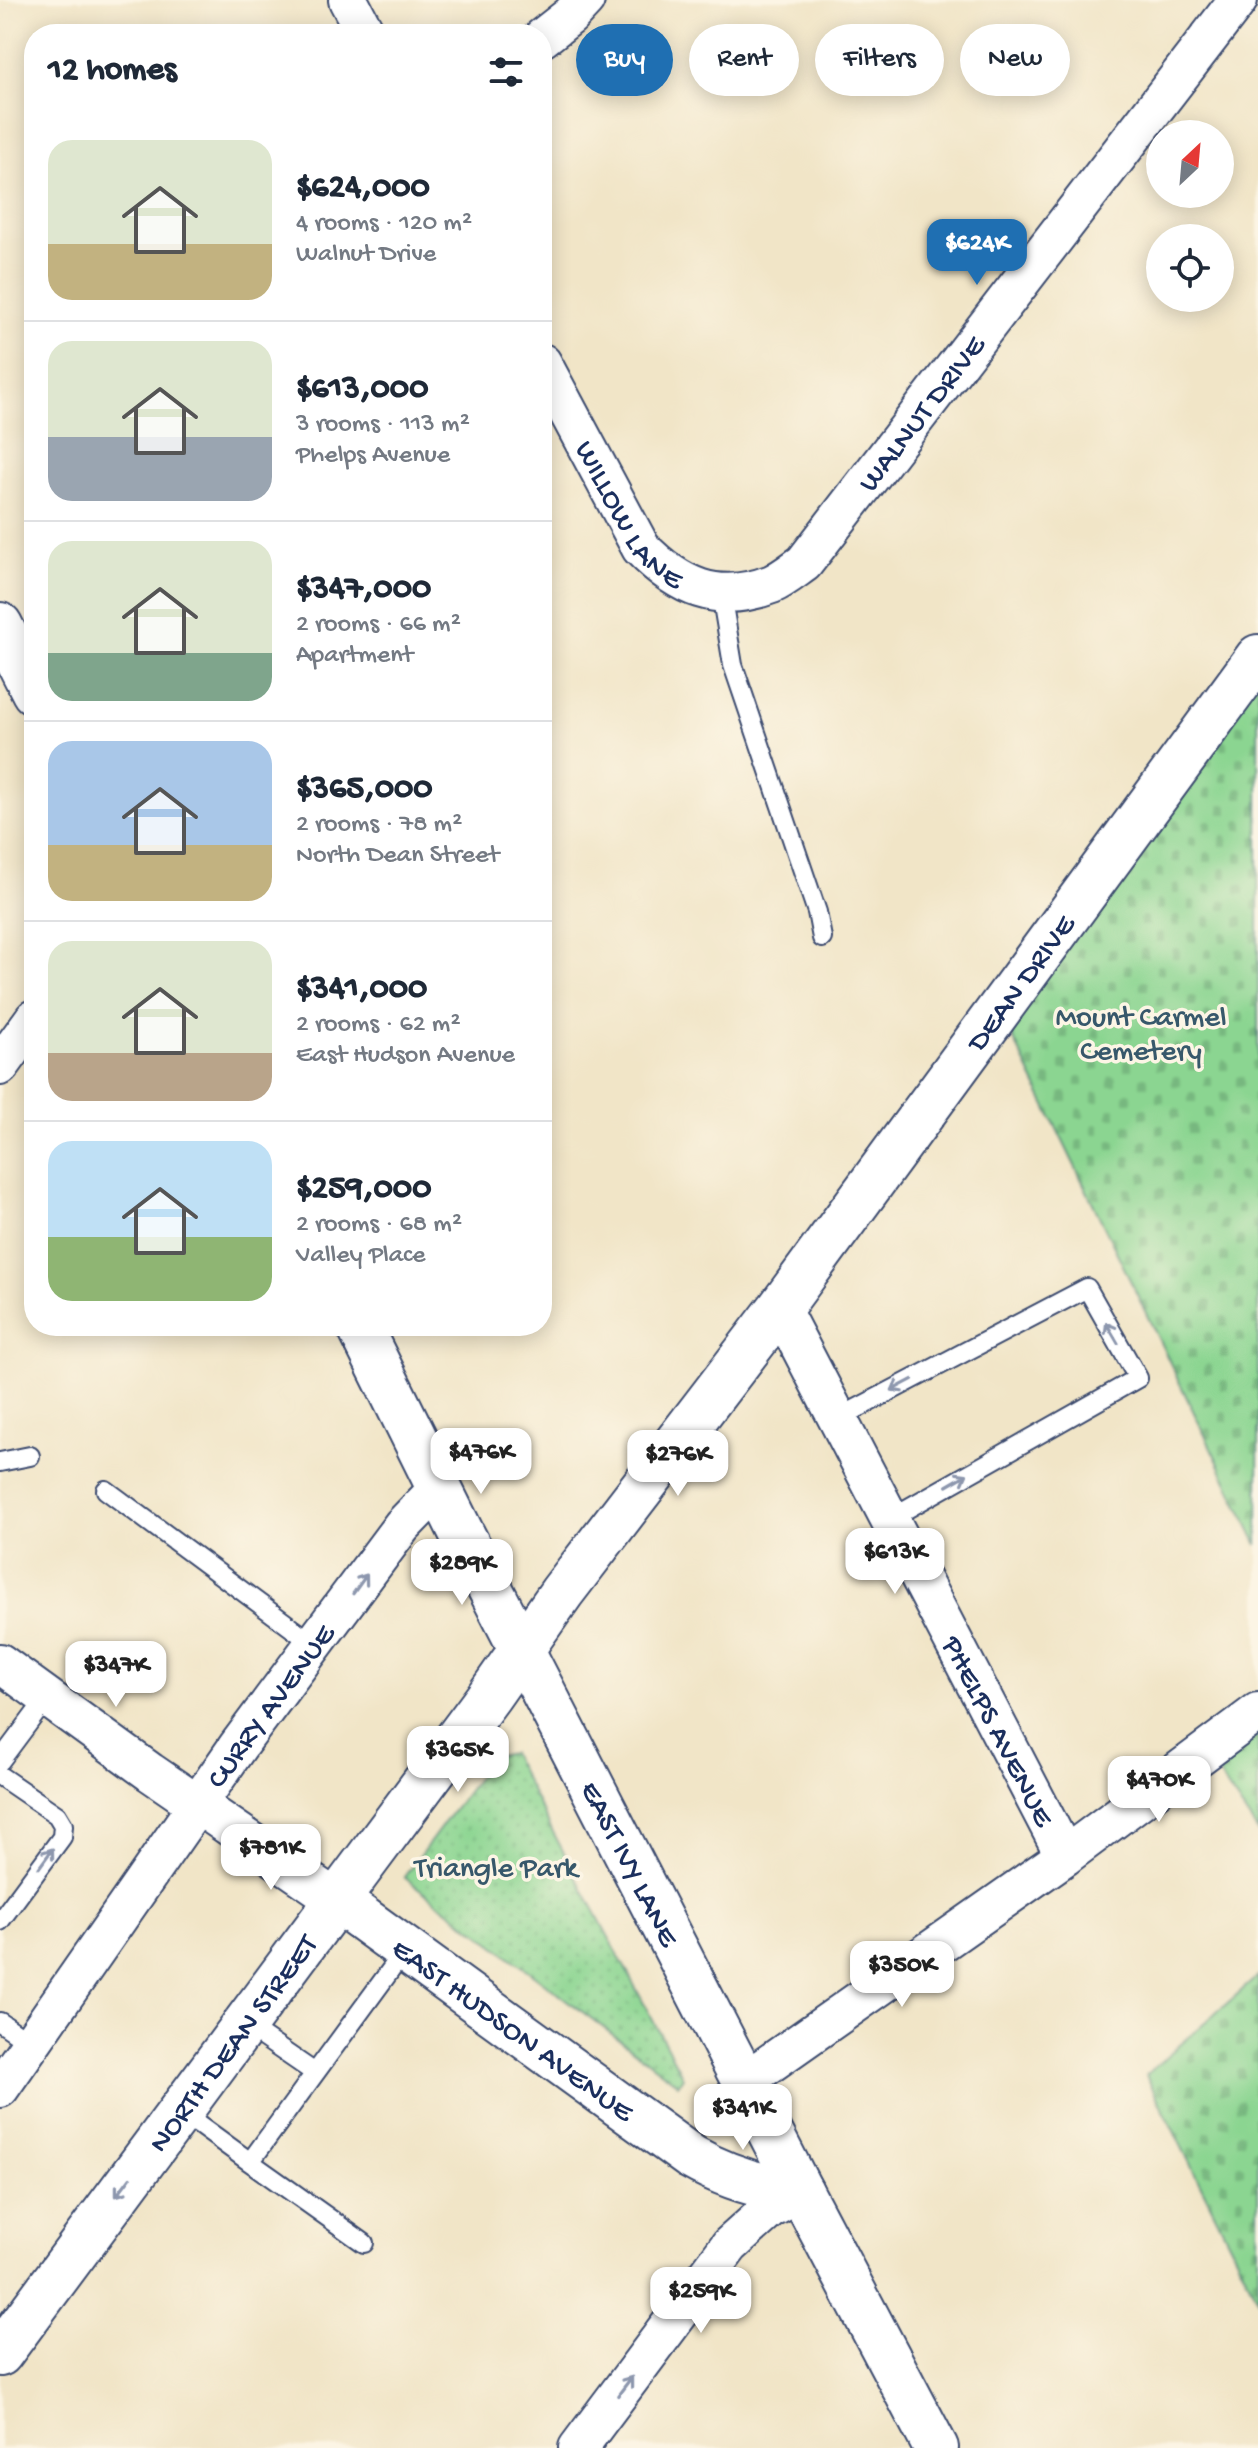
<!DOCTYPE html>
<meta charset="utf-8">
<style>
body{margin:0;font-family:"Gochi Hand",sans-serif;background:#f6f6f7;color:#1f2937;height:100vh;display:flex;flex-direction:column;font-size:30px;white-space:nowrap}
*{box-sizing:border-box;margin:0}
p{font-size:26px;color:#747a83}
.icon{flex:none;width:44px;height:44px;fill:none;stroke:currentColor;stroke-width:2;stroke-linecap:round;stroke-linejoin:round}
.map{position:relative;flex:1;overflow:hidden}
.side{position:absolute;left:24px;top:24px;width:528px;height:1312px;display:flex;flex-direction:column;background:#fff;border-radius:32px;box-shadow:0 4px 20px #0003}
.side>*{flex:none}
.guide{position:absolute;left:576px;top:24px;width:562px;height:72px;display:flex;gap:16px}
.needle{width:52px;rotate:26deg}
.buttons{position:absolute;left:1146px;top:120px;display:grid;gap:16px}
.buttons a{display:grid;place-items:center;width:88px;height:88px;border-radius:50%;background:#fff;box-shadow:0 4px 20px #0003;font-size:40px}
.price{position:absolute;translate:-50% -68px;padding:0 18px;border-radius:16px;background:#fff;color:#222;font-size:26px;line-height:52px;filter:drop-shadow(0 2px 4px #0008)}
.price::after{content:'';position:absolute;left:50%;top:48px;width:24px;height:18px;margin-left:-12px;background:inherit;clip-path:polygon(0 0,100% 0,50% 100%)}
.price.selected{background:#1f6fb2;color:#fff}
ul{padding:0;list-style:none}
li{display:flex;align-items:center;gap:24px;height:200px;padding:0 24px}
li+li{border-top:2px solid #e0e1e3}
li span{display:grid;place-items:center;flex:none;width:224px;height:160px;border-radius:24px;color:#555}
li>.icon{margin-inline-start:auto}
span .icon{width:96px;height:96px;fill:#fffc;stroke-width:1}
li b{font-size:34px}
h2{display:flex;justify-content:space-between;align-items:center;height:96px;padding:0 24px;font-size:34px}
.chip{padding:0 28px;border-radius:36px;background:#fff;box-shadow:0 4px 20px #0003;font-size:28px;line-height:72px}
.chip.selected{background:#1f6fb2;color:#fff}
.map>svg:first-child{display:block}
.cemetery{fill:url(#cemetery-stones);stroke:#538278;stroke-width:2}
.park{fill:url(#park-dots);stroke:#538278;stroke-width:2}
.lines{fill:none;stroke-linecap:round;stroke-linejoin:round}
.service-casing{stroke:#3b4a6e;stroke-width:22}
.minor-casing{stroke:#3b4a6e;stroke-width:42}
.tertiary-casing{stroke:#3b4a6e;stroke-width:48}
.primary-casing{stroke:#3b4a6e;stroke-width:48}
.service{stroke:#fff;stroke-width:18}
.minor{stroke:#fff;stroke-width:38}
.tertiary{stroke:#fff;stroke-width:44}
.primary{stroke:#fff;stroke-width:44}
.oneway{stroke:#8d97ae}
.labels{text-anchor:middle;stroke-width:7;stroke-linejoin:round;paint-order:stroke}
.street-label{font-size:30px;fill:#1b2f5e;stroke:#fcf5e5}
.park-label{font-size:30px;fill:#37586b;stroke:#fcf5e5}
</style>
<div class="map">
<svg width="1258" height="2448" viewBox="0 0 1258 2448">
<defs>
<pattern id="cemetery-stones" width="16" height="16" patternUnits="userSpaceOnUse" patternTransform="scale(2)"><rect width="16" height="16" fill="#8bd591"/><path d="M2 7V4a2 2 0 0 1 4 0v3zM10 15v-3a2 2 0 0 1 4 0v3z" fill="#77b77f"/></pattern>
<pattern id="park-dots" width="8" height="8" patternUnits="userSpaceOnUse" patternTransform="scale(2)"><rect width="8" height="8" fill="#8bd591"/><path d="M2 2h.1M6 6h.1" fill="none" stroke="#77b77f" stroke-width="1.8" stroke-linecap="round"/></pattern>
</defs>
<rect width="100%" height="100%" fill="#fcf5e5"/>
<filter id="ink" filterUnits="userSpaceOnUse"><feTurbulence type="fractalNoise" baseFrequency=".0125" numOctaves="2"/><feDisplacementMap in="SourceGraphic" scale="16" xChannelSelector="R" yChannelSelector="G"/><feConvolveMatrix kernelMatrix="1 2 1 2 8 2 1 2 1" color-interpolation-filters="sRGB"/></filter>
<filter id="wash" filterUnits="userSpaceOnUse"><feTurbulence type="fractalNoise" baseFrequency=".006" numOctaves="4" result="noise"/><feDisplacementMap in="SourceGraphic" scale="32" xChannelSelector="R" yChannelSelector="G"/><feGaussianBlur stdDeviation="1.8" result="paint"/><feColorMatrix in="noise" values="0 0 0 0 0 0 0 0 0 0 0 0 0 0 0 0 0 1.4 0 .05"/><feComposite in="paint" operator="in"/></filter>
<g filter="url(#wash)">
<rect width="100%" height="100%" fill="#f1e5c7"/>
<path class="cemetery" d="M1258,676v869l-255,-528z
M1258,1730v102l-40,-59z
M1258,1976v324l-112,-225z"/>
<path class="park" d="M511,1753l172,324 -5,7 -274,-207 89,-120z"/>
</g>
<g filter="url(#ink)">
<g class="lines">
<g class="service-casing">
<path id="service" d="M721,593l12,72 84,247 5,26
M837,1419l250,-131 51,90 -249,141
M0,1462l30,-6
M106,1490l209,155
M0,1761l47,-63
M0,1776l57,39 6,10 -1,12 -62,84
M0,2022l32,22
M245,2025l70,48
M180,2111l70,51
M364,2243l-114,-81 156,-213"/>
</g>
<g class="minor-casing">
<g id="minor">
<path d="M348,0l18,34"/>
<path d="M542,38l28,-22 15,-16"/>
<path id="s1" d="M542,363l99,185c38,39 76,57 131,36 11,-5 22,-14 32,-21l434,-563"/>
<path d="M0,1066l34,-47"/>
<path id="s2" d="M780,1308l285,548"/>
<path d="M0,1663l150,109 187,128"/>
<path d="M745,2081l320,-225 193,-144"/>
<path id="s3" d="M0,2088l238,-342 164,-220 37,-38"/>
<path d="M578,2448l152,-203 39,-35 32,-18"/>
</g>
</g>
<g class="tertiary-casing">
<g id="tertiary">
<path d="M0,625l34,67"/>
<path id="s4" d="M359,1326l103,208 339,658"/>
<path id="s5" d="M337,1900l152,-204 73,-104 218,-284 478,-651"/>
</g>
</g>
<g class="primary-casing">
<g id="primary">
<path id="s6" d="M0,2354l337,-454 354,257c35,20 70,31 110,35l135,256"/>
</g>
</g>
<use href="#service" class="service"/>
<use href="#minor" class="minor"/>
<use href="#tertiary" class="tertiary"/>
<use href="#primary" class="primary"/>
</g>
<defs><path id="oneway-shaft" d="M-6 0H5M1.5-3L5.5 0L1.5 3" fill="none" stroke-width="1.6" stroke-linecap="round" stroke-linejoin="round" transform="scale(2)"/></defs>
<g class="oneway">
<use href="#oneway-shaft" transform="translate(1112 1333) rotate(-120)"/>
<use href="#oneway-shaft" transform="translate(902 1385) rotate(152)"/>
<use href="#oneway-shaft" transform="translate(957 1480) rotate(-30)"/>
<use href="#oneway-shaft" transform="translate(360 1584) rotate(-54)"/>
<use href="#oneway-shaft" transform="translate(46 1858) rotate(-54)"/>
<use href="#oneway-shaft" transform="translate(123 2187) rotate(127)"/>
<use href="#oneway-shaft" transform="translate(625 2386) rotate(-53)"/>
</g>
</g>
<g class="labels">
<g class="street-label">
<text dy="10" stroke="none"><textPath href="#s1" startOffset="584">WALNUT DRIVE</textPath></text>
<text dy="10" stroke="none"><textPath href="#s1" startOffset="176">WILLOW LANE</textPath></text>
<text dy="10" stroke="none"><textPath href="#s5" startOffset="1144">DEAN DRIVE</textPath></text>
<text dy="10" stroke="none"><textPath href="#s3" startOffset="468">CURRY AVENUE</textPath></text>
<text dy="10" stroke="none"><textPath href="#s2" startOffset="476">PHELPS AVENUE</textPath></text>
<text dy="10" stroke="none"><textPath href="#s4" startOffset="602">EAST IVY LANE</textPath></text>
<text dy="10" stroke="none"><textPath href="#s6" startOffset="784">EAST HUDSON AVENUE</textPath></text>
<text dy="10" stroke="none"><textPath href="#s6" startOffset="388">NORTH DEAN STREET</textPath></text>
</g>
<g class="park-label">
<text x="1141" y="1025">Mount Carmel<tspan x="1141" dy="34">Cemetery</tspan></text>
<text x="496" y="1876">Triangle Park</text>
</g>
</g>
</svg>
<div class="buttons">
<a><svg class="needle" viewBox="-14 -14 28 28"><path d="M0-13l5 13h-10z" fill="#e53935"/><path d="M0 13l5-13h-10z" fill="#747a83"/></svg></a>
<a><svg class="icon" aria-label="locate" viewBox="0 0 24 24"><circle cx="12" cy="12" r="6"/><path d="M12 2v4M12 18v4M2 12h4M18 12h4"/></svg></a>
</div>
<b class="price selected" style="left:977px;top:287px">$624K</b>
<b class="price" style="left:481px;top:1496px">$476K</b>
<b class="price" style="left:678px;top:1498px">$276K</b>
<b class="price" style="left:895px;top:1596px">$613K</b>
<b class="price" style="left:462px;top:1607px">$289K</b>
<b class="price" style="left:116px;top:1709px">$347K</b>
<b class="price" style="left:458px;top:1794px">$365K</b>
<b class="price" style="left:1159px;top:1824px">$470K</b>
<b class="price" style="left:271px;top:1892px">$781K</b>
<b class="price" style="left:902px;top:2009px">$350K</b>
<b class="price" style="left:743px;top:2152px">$341K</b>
<b class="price" style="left:701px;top:2335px">$259K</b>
<div class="guide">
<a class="chip selected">Buy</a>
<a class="chip">Rent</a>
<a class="chip">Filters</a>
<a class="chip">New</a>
</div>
<section class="side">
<h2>12 homes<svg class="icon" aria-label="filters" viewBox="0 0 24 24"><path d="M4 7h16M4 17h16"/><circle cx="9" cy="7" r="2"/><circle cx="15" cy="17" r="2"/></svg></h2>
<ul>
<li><span style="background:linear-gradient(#dfe7d0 65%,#c2b280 0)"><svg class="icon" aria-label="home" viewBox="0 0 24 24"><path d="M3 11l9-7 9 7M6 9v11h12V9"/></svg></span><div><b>$624,000</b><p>4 rooms · 120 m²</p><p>Walnut Drive</p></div></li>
<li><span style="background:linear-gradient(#dfe7d0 60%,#9aa5b1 0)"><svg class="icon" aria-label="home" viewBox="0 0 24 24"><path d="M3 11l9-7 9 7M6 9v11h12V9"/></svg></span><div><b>$613,000</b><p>3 rooms · 113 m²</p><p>Phelps Avenue</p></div></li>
<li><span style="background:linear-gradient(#dfe7d0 70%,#7fa58c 0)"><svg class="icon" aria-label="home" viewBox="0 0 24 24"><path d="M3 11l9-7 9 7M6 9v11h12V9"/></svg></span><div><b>$347,000</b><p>2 rooms · 66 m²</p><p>Apartment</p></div></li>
<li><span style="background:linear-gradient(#a9c7e8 65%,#c2b280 0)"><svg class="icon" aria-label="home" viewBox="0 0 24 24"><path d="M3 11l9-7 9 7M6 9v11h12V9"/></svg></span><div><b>$365,000</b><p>2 rooms · 78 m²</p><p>North Dean Street</p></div></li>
<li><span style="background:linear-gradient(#dfe7d0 70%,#b9a48a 0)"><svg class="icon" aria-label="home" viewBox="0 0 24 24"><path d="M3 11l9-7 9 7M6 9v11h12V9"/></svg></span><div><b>$341,000</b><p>2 rooms · 62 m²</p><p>East Hudson Avenue</p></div></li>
<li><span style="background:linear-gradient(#bfe0f5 60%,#8fb573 0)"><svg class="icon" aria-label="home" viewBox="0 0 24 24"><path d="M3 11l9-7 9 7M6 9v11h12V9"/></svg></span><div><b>$259,000</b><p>2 rooms · 68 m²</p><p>Valley Place</p></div></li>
</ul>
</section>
</div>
